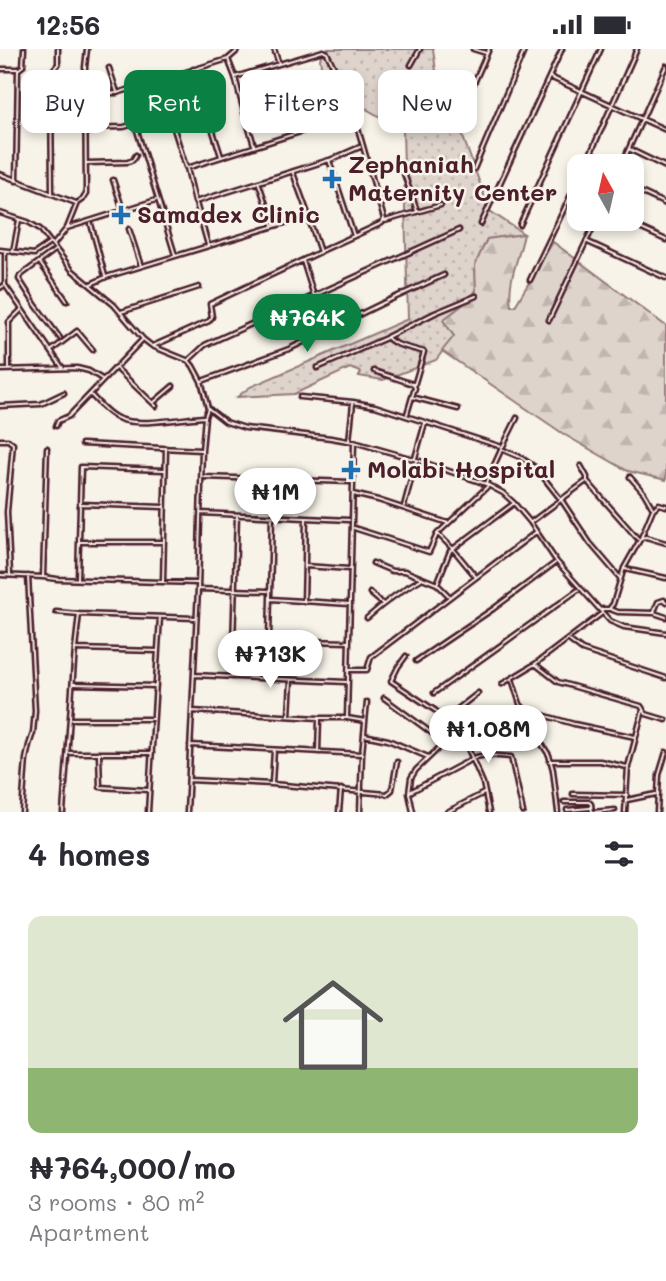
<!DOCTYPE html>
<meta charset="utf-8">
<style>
body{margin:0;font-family:Mali,sans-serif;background:#f7f7f7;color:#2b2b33;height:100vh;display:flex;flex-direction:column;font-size:26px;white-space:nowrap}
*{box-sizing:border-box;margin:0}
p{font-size:23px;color:#7c7c81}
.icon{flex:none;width:38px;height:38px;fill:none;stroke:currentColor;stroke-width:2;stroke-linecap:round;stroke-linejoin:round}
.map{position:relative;height:763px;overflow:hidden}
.sheet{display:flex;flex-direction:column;background:#fff;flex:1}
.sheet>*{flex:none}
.top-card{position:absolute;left:21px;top:21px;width:625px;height:63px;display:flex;gap:14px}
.needle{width:46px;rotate:352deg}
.tools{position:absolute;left:567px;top:105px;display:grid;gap:14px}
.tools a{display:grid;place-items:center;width:77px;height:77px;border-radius:14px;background:#fff;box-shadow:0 4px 10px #0003;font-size:35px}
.price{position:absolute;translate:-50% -60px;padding:0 16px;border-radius:24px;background:#fff;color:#222;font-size:23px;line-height:46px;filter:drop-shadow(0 2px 4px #0008)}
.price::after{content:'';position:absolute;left:50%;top:42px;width:21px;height:16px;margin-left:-10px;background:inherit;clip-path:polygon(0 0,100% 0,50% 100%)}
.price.active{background:#0b8043;color:#fff}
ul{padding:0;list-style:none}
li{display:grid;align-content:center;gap:14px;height:371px;padding:0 28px}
li span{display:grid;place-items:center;height:217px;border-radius:14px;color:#555}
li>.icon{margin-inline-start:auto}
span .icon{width:126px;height:126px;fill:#fffc;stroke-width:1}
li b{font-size:30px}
h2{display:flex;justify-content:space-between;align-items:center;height:84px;padding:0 28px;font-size:30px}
.pill{padding:0 24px;border-radius:14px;background:#fff;box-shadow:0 4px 10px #0003;font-size:24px;line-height:63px}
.pill.active{background:#0b8043;color:#fff}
.status{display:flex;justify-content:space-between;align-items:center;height:49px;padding:0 35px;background:#fff;direction:ltr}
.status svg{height:19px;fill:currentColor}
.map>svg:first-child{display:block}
.grass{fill:url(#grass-dots);stroke:#947a7c;stroke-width:2}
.forest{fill:url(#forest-firs);stroke:#947a7c;stroke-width:2}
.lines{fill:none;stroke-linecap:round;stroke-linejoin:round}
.minor-casing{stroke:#4a1f2b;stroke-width:7}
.minor{stroke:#f7f3e8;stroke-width:2}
.poi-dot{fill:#1f6fb2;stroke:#f7f3e8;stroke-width:2.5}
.labels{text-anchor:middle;stroke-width:5;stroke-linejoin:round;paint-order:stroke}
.poi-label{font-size:24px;font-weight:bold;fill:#4a1f2b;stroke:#f7f3e8;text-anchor:start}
</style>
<div class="status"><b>12:56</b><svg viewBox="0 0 49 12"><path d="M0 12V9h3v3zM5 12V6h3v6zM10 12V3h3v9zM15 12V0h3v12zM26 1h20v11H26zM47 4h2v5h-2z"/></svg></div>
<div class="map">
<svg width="666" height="763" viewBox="0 0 666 763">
<defs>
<pattern id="grass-dots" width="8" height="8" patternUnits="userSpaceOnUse" patternTransform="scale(1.75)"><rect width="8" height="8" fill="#ded4cc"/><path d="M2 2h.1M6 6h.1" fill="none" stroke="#c0b6af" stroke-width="1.8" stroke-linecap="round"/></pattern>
<pattern id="forest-firs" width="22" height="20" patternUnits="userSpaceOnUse" patternTransform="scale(1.75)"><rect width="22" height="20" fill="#ded4cc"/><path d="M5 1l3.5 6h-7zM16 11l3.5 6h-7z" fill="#c0b6af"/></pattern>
</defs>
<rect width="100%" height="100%" fill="#f7f3e8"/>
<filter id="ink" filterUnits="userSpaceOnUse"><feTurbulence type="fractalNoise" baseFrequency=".0143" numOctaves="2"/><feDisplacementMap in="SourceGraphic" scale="14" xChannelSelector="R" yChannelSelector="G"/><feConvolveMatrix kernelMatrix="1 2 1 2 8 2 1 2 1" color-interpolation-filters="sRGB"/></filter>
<g filter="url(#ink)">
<path class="grass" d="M322,0h111l7,52 18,10 5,26 27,74 34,23 -37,5 -12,26 1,25 -7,10 -26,20 11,16 -18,24 -53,20 -24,-4 2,-4 -11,-4 -56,26 -57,3 13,-10 158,-68 -5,-189 -72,-41 -12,-5 -3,-9 1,-4 5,-2 -2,-9z"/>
<path class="forest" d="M524,185c-5,25 -17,46 -13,72h4l38,-64 113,84v154l-38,-9 -63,-36 -123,-84 12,-15 -11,-16 26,-20 7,-9 -1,-26 12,-26z"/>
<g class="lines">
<g class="minor-casing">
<path id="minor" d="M274,0l5,15
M473,0l13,4
M228,10l7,18 9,35 96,-31 13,33
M411,16l9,-16
M109,19l8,24
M0,20h17
M19,20l4,-3 1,-17
M193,20l28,87
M235,28l88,-26 4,2 13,27
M550,28l116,53
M159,31l9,32
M87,45l30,-1 111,-34 8,-7 1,-3
M244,63l10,33
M354,66l30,104 -2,4 -28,13 -25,-76 -134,42 -8,-34z
M455,77l34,-77
M85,79l39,-1 10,-3
M629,100l37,18
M330,111l30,-13
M400,113l17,49
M87,114l41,-1 5,-2 3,-5
M585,117l52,-117
M621,117l45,-100
M474,120l51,-120
M293,124l15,41
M0,125l76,29
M113,131l10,30
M16,132l2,-112
M259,135l14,41
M632,139l34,16
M52,144l-1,-102 2,-21 5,-6v-15
M196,154l12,42
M0,164l28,9 12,7 32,41 42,35 29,34 9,7 37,15 4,5 8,15 7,27 18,14 19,6 86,10 23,4 63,18 69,24 17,9 11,10 16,19 27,40 53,59 14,6 42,6
M620,170l46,21
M385,172l56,-16
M91,175l14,52
M481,175l81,-175
M520,176l81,-176
M67,179l10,-25 6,-4 3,-5 -1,-127 2,-18
M129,180l12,37
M588,193l78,36
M54,195l13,-16 89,-28
M0,201l34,4 16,-11
M55,201l-35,26 -1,3 16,25 25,34
M321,202l33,-15
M13,203l6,-32
M175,206l-40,-131 34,-11 17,54
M303,212l11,35
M40,214l27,38
M530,231l49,-102
M91,235l15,-7 202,-61 12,36 -110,52 2,13 -3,4 -56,25
M5,236l57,82
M0,239l5,-3v-34
M121,263l78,-25
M549,271l48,-101
M52,301l25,-19 16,19
M189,311l16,-15 254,-115
M9,319v-46l12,-12
M116,319l40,38
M317,319l69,-30
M0,321l77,-2 12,3 13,8
M374,322l39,13 2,4 -3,9
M202,332l87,-32 94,-46 61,-28
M414,337l10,-34c-12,-4 -30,-6 -37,-15l48,-24 41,-17
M90,345c8,8 18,21 30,25 19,8 63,-1 84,-2
M300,348l53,5 22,4 127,41 -1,2 19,8 16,11 26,33 28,42 30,35
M153,354l20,-17
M0,357l41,-2 23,-11
M407,365l5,-17 46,12
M56,377l2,-5 11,-5 73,-76
M0,391h8l5,4 -6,68 3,62
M349,392l4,-38
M82,395l119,6
M503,397l14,-28
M415,409l10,-35
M581,417l6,11v4l51,58
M203,428l148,5
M630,428l14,16 8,14
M486,434l15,-33
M353,445l25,6 70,23
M81,455l82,3
M404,457l12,-45
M201,464l148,7
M531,473l54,-40
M354,479l75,24 8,-18 51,-48
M438,485l15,15 23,28
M641,489l5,-1 20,6
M80,493h82
M373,514l19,8h13l32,13 12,12
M305,517l44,3
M625,520l41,9
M0,526l43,2 14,2 140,4
M43,528l4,-129
M78,530l3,-112 83,3
M163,533l3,-134
M437,535l13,-33 63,-47
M198,540l70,2
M370,544l13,11
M271,550l78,5
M304,553l2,-83
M610,560l8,3 36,1 12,4
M601,561l2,-1h6l4,-5 11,-36 17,-30 12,-29 6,-5 7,2
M56,563l23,2
M654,563l4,-10 6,-2 2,2
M367,569c17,-15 34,-28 54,-39
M269,591l79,2
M570,592l12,9 84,28
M76,600l82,2
M406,607l-8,11 -7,14 45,30 9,8 8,11
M416,612l77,-52 62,-46
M535,615l23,18 83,24 5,8 20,6
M349,621h18l4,-13 165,-125
M194,626l152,7
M232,628l5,-162
M268,630l4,-163
M512,630l8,25 5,6 49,14 61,13
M74,635l82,2
M502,635l33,-20 66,-50
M434,644l144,-103
M384,649l49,36 4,-1 10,-9
M192,662l127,7h28l18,3
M525,662l3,11
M289,667l2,-36
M347,669l7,-275
M446,669l32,-25
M70,670h82
M459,679l24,55 6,29
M364,686l24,5 40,17
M190,696l172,9
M318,703l1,-33
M68,704h84
M99,705l1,33 48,3
M550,712h50l27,6
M189,731l83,4 115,10 5,-4 5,-28
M272,734l2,-33
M410,743l66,-35 10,-2 25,2 12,55
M573,745l54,1
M627,751l29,-6
M564,753h25l2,2 1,8
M567,761l23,-2
M22,763l4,-53 3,-14 4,-12 2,-22 -7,-135
M63,763l12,-163 4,-35 116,4
M148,763l12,-195
M187,763l11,-223 4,-139 3,-33 3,-9
M339,763l2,-23
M360,763l2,-58 5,-52
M413,763l-4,-19 2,-15 5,-8 25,-24 12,-16 6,-4 10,-5 7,-1 52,3 21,32 4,15 5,42
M447,763l37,-19
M593,763l22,-2
M625,763l3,-45 15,-57
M657,763l2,-37 7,-23"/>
</g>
<use href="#minor" class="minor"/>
</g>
</g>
<g class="poi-dot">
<path d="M328.5 119.5h7v7h7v7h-7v7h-7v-7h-7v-7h7z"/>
<path d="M117.5 155.5h7v7h7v7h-7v7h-7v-7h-7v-7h7z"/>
<path d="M347.5 410.5h7v7h7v7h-7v7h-7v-7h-7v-7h7z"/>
</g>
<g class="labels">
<g class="poi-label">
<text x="348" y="124">Zephaniah<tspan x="348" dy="28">Maternity Center</tspan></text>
<text x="137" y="174">Samadex Clinic</text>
<text x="367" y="429">Molabi Hospital</text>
</g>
</g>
</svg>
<div class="tools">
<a><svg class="needle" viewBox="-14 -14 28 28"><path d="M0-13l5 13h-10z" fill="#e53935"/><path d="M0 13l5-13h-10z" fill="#7c7c81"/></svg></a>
</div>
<b class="price active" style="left:307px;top:305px">₦764K</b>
<b class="price" style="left:275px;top:479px">₦1M</b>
<b class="price" style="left:270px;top:641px">₦713K</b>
<b class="price" style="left:488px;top:716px">₦1.08M</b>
<div class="top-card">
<a class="pill">Buy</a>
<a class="pill active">Rent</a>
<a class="pill">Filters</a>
<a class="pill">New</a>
</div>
</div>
<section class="sheet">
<h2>4 homes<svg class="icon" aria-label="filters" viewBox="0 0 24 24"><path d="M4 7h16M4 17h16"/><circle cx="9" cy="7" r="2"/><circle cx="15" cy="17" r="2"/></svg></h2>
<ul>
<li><span style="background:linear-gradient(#dfe7d0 70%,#8fb573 0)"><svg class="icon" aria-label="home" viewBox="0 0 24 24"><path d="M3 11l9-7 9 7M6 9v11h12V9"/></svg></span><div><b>₦764,000/mo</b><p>3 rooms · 80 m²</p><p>Apartment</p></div></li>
</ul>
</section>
